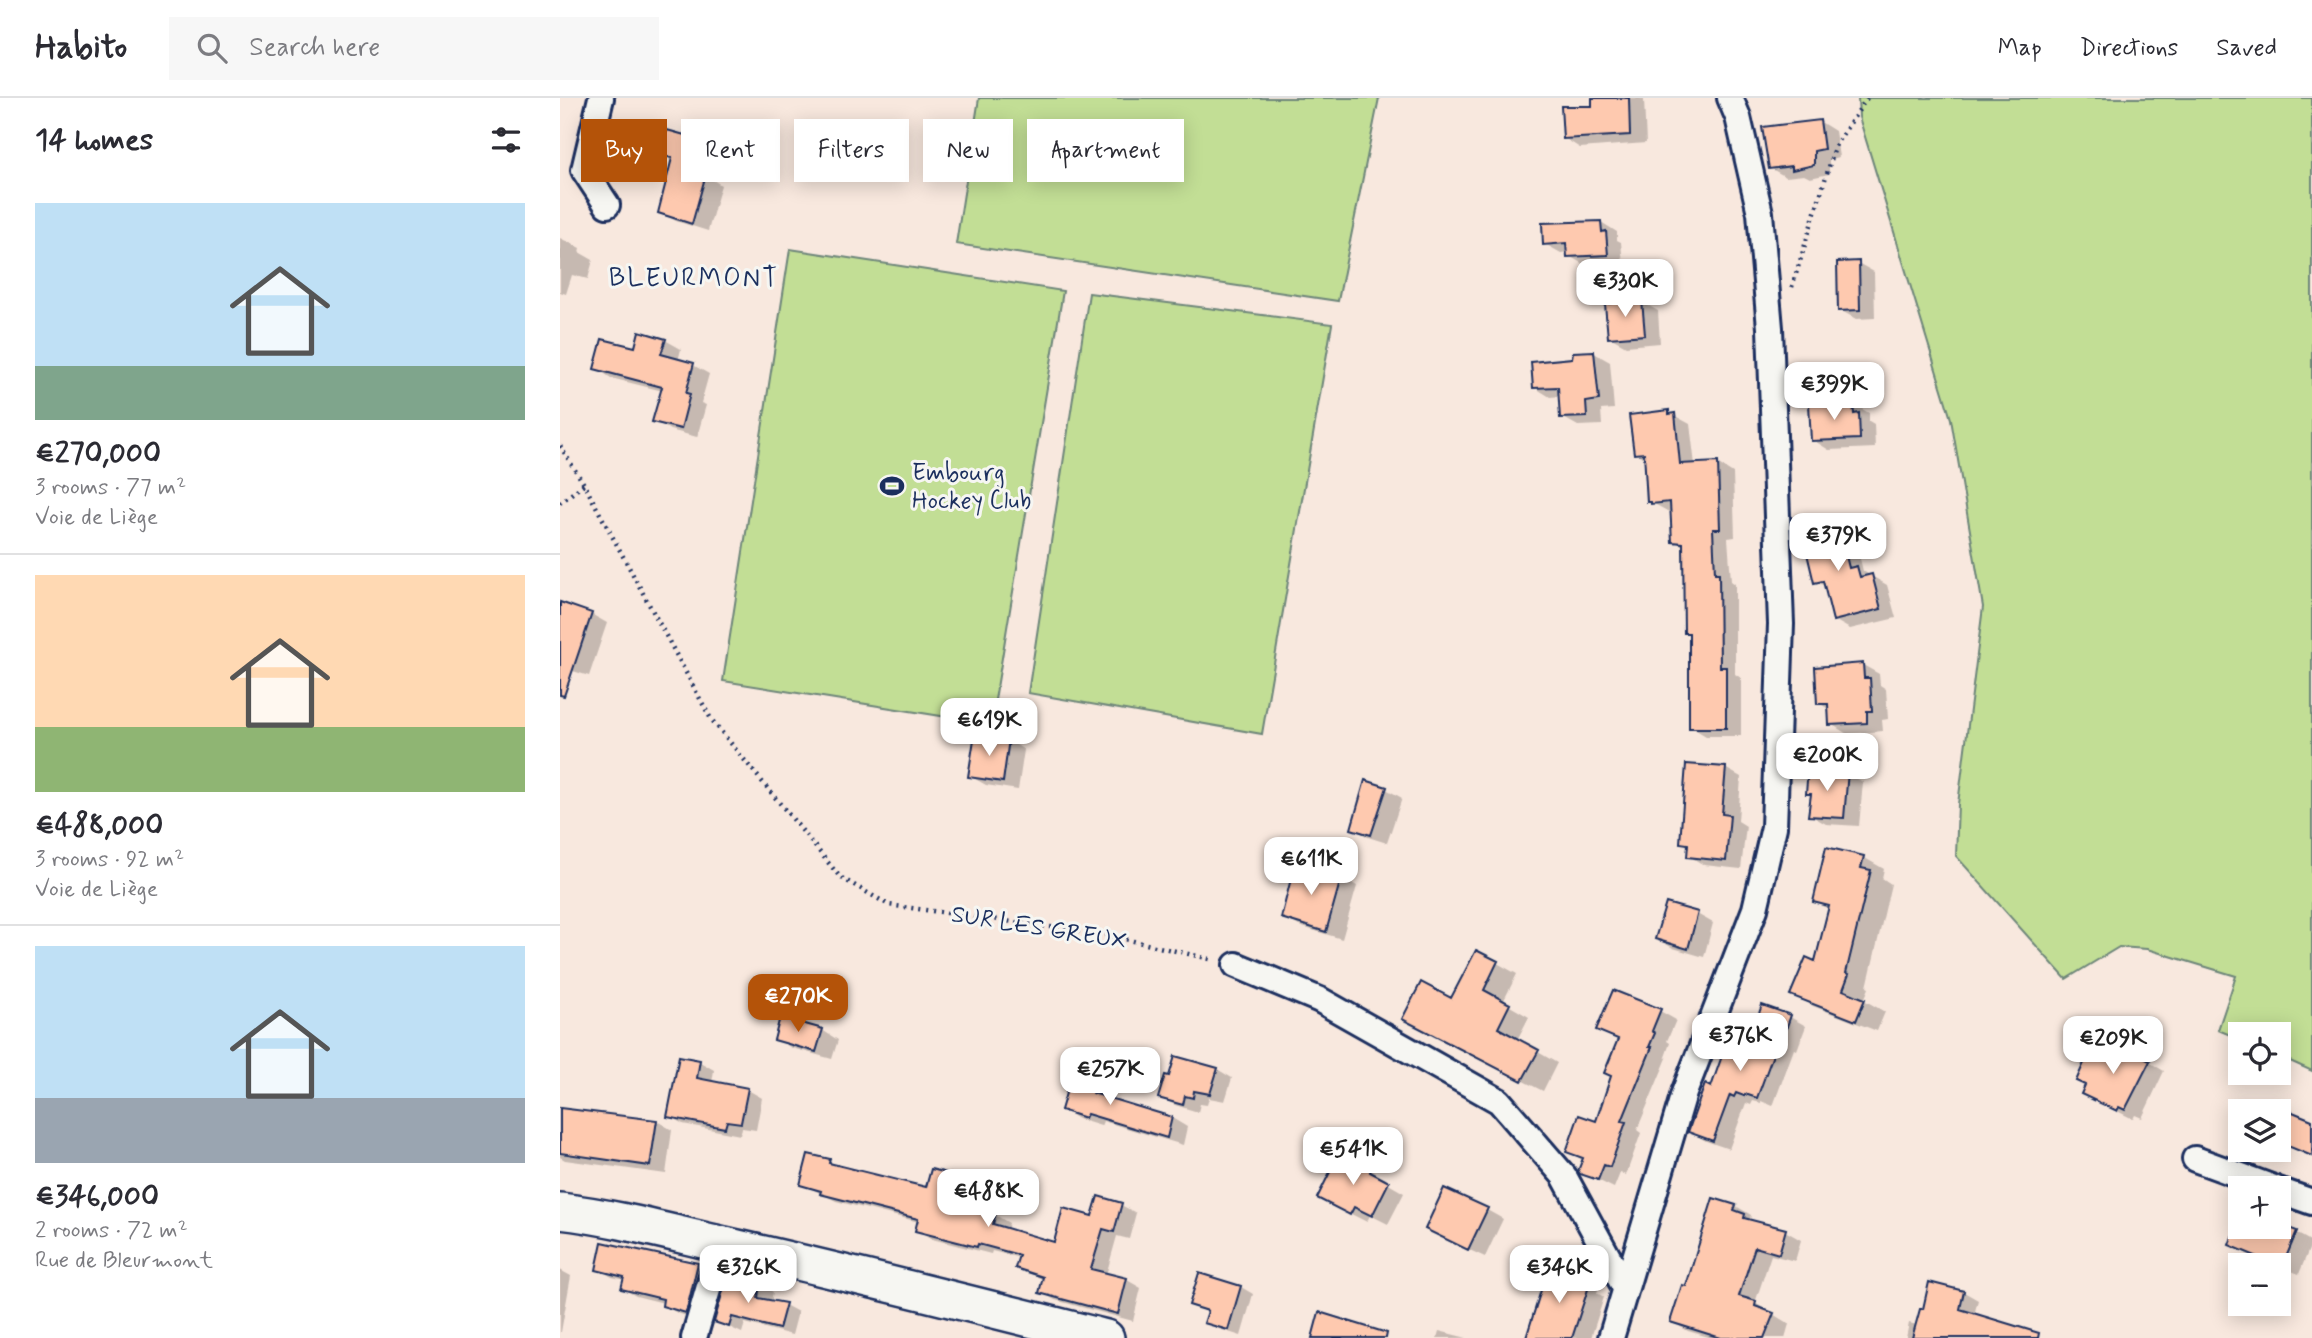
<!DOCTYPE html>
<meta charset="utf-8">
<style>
body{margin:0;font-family:Mynerve,sans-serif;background:#f7f7f7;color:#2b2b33;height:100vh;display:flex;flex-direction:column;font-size:26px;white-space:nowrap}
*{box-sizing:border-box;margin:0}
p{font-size:23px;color:#7c7c81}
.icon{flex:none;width:38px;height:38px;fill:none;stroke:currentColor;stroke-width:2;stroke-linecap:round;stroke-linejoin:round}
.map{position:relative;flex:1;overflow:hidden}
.details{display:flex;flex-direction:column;background:#fff;width:560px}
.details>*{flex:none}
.top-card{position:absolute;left:21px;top:21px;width:665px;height:63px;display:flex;gap:14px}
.fabs{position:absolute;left:1668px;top:924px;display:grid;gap:14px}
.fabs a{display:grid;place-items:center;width:63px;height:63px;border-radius:0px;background:#fff;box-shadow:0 4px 18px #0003;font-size:35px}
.price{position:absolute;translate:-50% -60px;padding:0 16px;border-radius:14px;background:#fff;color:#222;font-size:23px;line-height:46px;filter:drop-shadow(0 2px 4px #0008)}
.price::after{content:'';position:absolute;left:50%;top:42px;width:21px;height:16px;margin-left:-10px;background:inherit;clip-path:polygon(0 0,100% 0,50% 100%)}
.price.active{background:#b45309;color:#fff}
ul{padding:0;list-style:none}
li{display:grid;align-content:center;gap:14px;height:371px;padding:0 35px}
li+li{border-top:2px solid #e1e1e2}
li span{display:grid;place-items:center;height:217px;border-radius:0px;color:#555}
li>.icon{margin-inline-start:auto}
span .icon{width:126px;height:126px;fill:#fffc;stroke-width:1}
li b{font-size:30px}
h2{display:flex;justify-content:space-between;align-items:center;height:84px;padding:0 35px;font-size:30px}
.chip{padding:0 24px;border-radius:0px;background:#fff;box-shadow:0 4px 18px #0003;font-size:24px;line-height:63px}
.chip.active{background:#b45309;color:#fff}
header{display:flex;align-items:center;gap:42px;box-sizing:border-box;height:98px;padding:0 35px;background:#fff;border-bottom:2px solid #e1e1e2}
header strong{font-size:33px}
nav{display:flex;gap:38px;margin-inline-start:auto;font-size:24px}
.search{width:490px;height:63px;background:#f7f7f7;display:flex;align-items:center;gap:18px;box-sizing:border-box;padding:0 24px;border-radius:0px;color:#7c7c81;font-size:26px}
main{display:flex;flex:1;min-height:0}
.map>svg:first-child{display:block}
.green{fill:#c2de95;stroke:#6e867a;stroke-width:2}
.shadow{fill:#0003}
.building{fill:#fec9af;stroke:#1b2f5e;stroke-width:2}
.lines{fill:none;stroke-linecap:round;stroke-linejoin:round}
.street-casing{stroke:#1b2f5e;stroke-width:30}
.secondary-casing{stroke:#1b2f5e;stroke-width:40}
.path{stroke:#1b2f5e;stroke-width:4.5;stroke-dasharray:2 5;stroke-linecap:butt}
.street{stroke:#f6f6f2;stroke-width:24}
.secondary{stroke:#f6f6f2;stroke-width:35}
.labels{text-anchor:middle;stroke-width:6;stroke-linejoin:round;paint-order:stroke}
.poi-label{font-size:24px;fill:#1b2f5e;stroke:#f6f6f2;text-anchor:start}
.street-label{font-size:24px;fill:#1b2f5e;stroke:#f6f6f2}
.neighbourhood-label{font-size:26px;letter-spacing:2px;fill:#1b2f5e;stroke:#f6f6f2}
</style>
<header>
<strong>Habito</strong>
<div class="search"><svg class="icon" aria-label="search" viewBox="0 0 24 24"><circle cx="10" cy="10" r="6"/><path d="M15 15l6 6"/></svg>Search here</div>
<nav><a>Map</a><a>Directions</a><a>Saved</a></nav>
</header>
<main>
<section class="details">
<h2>14 homes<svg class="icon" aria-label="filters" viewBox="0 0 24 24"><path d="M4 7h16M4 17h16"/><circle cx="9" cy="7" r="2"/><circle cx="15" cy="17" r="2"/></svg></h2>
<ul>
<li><span style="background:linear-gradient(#bfe0f5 75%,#7fa58c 0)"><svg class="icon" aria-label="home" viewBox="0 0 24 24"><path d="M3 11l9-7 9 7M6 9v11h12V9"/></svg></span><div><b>€270,000</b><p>3 rooms · 77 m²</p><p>Voie de Liège</p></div></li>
<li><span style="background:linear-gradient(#ffd9b3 70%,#8fb573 0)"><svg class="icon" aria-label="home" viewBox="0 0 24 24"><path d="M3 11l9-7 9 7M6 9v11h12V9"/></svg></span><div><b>€488,000</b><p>3 rooms · 92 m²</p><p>Voie de Liège</p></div></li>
<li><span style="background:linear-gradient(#bfe0f5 70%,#9aa5b1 0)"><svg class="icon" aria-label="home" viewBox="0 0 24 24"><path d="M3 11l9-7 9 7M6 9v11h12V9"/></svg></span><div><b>€346,000</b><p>2 rooms · 72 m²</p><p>Rue de Bleurmont</p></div></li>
</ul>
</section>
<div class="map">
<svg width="1752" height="1240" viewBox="0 0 1752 1240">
<rect width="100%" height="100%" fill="#f8e8de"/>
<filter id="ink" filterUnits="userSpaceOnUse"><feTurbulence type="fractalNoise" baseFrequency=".0143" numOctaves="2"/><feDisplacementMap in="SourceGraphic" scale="14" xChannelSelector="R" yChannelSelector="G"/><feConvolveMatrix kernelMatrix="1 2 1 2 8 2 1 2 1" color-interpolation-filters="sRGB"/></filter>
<g filter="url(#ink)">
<path class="green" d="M419,0h400l-41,203 -382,-57z
M1298,0h454v973l-33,-15 -1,-22h-38v5l-22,-9 18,-54 -89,-27 -28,-2 -53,32 -110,-123 2,-52 25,-197 -32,-188 -92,-302z
M230,151l273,42 -72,433 -268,-43z
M529,195l243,31 -70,410 -234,-41z"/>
<path class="shadow" d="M1033,0h47l4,2 2,43 -66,5 -16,-10 30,-30z
M1259,23l16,10 4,26 -10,3v14l-19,4 -6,-3 -18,2 -16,-9z
M109,34l37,11 16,9 -9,28 8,5 -13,46 -32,-10 -16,-9 13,-51 -11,-7z
M1041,124l16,10v8l4,2 2,22 -38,1 -16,-9 -1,-4 -7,1 -16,-9z
M0,140l20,10 -1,4 14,8 -5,19 -16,-4 -6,19 -6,-2z
M1298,165l16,9 1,46 -19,1 -16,-9z
M1082,204l16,9 2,32 -34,3 -16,-9z
M105,242l16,9 -3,12 15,4 16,9 -8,29 5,2 -9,32 -27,-7 -15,-9 8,-30 -52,-13 -15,-10 40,-19z
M1034,255l16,9 4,47 -13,1 1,15 -24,1 -16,-9 -2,-21 -10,1 -16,-10 40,-27z
M1293,306l16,9v8l5,3 1,24 -46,2 -16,-10z
M1108,314l22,12 5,41 22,-2 16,10 2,64 -7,1 3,43 4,3v90l6,4v58h-35l-15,-9v-92l-5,-3 -1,-85 -11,-6 -1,-29h-4l-20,-11 -3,-42 -10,-6z
M1277,423l16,9 10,41 24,14 9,33 -46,11 -16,-9 -8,-33 -10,-6z
M0,505l31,11 16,9 -18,53 -29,-9z
M1303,567l16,9 1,11 6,4 2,30 -6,1 1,11 -36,3 -16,-10 -1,-14 -11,-7z
M449,642l15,10 -6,40 -32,-5 -16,-9z
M1165,670l16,9 -3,44 8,5 -5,43 -37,-4 -15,-9v-9l-7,-5z
M1287,675l16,9 -4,44 -33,-2 -16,-9 2,-20 -4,-2z
M826,691l16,9 -15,45 -19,-6 -15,-9z
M1303,759l21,12 -2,9 9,6 -24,103 2,1 -5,12 21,12 -8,19 -64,-25 -20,-12 24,-31 13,-53 -15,-9z
M781,779l16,9 -15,53 -43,-13 -16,-9z
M1137,816l16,9 -9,34 -31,-9 -16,-9z
M917,854l40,22 -14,28 26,15 -12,23 40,23 -14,28 -119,-61 28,-30z
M1100,913l16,9 -9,21 3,2 -5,14 2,1 -30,72 4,3 -15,42 -6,-2 -6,15 -33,-16 3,-11 -16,-10 29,-28 16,-47 6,-35 -20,-12z
M1230,919l16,9 -9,24 -3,-1 -21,57 -12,-5v2l-8,-2 -2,4 -5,-2 -17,46 -23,-8 -16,-9 22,-43z
M262,932l16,10 -6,19 -40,-11 -16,-9z
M140,964l14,8 -2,13 36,7 14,8 -6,32 -14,-2 -2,7 -57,-11 -14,-8z
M1589,964l15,9 -22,47 -7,-3 -2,4 -34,-17 -2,-39z
M657,971l15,9 -7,23 -16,-3 -2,7 -7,-1 -2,8 -23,-7 -15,-8z
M537,980l16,10 -4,11 63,19 15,9 -4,18 -80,-24 -2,5 -23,-7 -15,-9z
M0,1011l97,12 15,9 -6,44 -101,-14 -5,-3z
M1720,1011l32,13v35l-34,-15z
M269,1063l12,7 86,21 5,-18 31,8 14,8 -6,22 24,6 14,8 -2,7 48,14 38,-26 28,-13 15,8 -7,26 -12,-3 -11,39 21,5 14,8 -8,33 -78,-21 -14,-8 3,-12 -27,-13 3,-9 -28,-7 -1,3 -59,-15 -15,-9 2,-8 -83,-21 -34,-17z
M810,1072l16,9 -1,3 19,11 -16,31 -18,-9 -3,7 -32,-16z
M1154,1102l22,6 15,9 -1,4 9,5 26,7 16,9 -6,21 -24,-6 -16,48 34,21 -4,14h-73l-24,-7 -16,-9 16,-34z
M927,1112l16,9 -18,38 -42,-19z
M1680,1123v6h38l18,6 16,9 -13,32 -52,-20 -16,-10z
M44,1146l94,21 13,7 -12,48 -22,-7 -13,-8v-2l-28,-7 -13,-7 2,-9 -13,-3 -14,-8z
M0,1172l11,6 -10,56h-1z
M1024,1176l16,9 -3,10 7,4 -13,41h-55z
M640,1177l41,12 12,7 -12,42 -22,-7 -13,-7 3,-9 -18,-9z
M168,1181l32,6 13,7 -2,10 14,3 13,7 -6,23 -47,-12 -3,10 -26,-12z
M1404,1194l14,8 -4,15 51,23h-119l3,-15 8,2z
M879,1233l28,7h-30z"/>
<path class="building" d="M1032,0h37l1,37 -67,4 -2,-33h31z
M1260,22l4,29 -10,2v14l-22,5v-4l-23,3 -7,-42z
M107,32l39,11 -9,31 9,2 -14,50 -34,-11 14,-55 -12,-3z
M1041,123l1,11 4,-1 2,24 -41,2 -1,-14 -23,2 -1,-22z
M1299,163l1,49 -22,1 -1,-49z
M1082,202l3,35 -37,3 -3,-34z
M79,233l27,8 -5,15 33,9 -8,30 4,1 -9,35 -29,-7 10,-35 -68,-18 8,-30 33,8z
M1034,253l5,49 -13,2 1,15 -27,1 -2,-31 -25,1 -2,-26 41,-4 1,-6z
M1293,304l1,12 5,-1 1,26 -49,2 -2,-37z
M1109,312v4l6,-1 5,51 38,-2 2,67h-7l2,44h4l1,94h6v61h-37v-95h-5l-1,-90 -11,-1 -2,-40 -19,2v-2h-4l-3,-49 -10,1 -5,-39z
M1277,421l12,49 8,-2 3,11 12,-3 9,35 -48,12 -10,-40 -9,2 -13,-55z
M0,504l32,11 -28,83 -4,-1z
M1303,565l1,15h6l2,33h-5v12l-38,2 -1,-21h-11l-2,-37z
M415,635l34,6 -6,43 -35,-5z
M1126,666l40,3 -4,47 8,1 -4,46 -39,-4 1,-13 -8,-1z
M1248,670l40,3 -4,47 -36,-2 3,-22h-5z
M805,682l22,7 -16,48 -20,-6z
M1266,749l38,9 -3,12 10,2 -25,103 3,1 -6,16 22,9 -9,22 -66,-26 16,-38 9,4 14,-55 -16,-4z
M735,765l47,12 -16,57 -45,-14z
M1106,805l32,9 -10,37 -33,-10z
M916,852l22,11 -14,29 26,14 -12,24 41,22 -17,31 -120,-62 19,-37 30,16z
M1053,892l48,19 -9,22 3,2 -6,14h3l-30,74 4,1 -16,45 -6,-2 -6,15 -18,-6 -2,-3 5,-13 -17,-6 13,-37 17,6 15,-45 -7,-3 14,-34 -22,-9z
M1202,907l29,10 -10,28 -3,-2 -21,57 -12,-4 -1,2 -8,-3 -2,4 -4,-2 -17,46 -25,-9 17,-48 6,3 12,-34 19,7z
M220,919l43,12 -7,23 -42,-12z
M1547,942l43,21 -25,49 -6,-3 -2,4 -36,-17 4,-9 -9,-4 11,-25 10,5z
M119,958l21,4 -3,18 51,10 -7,35 -14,-2 -2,7 -58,-11z
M615,958l43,12 -8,26 -16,-3 -1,7 -8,-2 -2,9 -25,-7 7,-23 4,1z
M513,971l25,8 -5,16 79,24 -5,21 -80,-24 -2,4 -24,-8z
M0,1010l97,12 -7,46 -90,-13z
M1723,1010l29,12v36l-34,-14v-22z
M780,1054l31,16 -1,4 19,10 -17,34 -18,-9 -4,8 -33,-17z
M248,1056l22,5 -1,4 97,24 5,-18 32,8 -7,26 40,10 -3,11 61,18 9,-34 29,8 6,-20 24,7 -8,29 -11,-3 -12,40 36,9 -9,36 -79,-21 4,-16 -28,-9 4,-13 -41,-11 -1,3 -62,-16 3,-12 -98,-25 1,-3 -21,-6z
M884,1090l44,20 -20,42 -43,-21z
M1153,1100l23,7 -2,5 11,4 -1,4 42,11 -7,25 -24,-7 -16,49 17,5 -1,5 19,7 -10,25h-43l-51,-16 12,-37 4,1z
M1680,1118v11h38v-3l19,7 -15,36 -53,-22z
M42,1144l96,21 -12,50 -24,-7 1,-7 -42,-10 3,-12 -28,-7z
M997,1166l28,9 -4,10 8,3 -17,52h-46l21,-67 7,2z
M639,1175l42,13 -13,44 -24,-7 4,-12 -19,-6z
M167,1179l33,6 -2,15 28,5 -7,26 -47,-12 -3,10 -15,-5z
M1369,1184l35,9 -4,18 79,24 -1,5h-126l8,-29h3z
M759,1214l68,21 -1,5h-74z"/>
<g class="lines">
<g class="street-casing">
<path id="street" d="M41,0l-17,72 23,35
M676,867l84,35 179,101 65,75 61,112
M1635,1061l79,29
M1718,1092l34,12
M134,1240l27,-93
M1051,1240l73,-245 71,-184 19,-82 7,-203 -11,-296 -10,-115 -22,-96 -8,-19"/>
</g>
<g class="secondary-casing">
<path id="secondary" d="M0,1113c60,7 118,24 178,37 123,28 245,59 368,90"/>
</g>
<path class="path" d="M1232,189l44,-143 31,-46
M0,348l24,38 127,235 129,158 49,28 219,30 106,25
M0,405l24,-19"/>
<use href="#street" class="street"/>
<use href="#secondary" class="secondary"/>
</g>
</g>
<defs>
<g id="stadium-bare" transform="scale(1.89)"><path d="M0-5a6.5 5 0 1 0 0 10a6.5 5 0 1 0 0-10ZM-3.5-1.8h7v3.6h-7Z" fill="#1b2f5e" stroke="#f6f6f2" stroke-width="2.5" paint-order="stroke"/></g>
</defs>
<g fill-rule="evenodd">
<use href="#stadium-bare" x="332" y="388"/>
</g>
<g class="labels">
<g class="poi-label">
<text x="352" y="382">Embourg<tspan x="352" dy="28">Hockey Club</tspan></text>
</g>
<g class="street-label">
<text transform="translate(479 829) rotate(9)" y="8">SUR LES GREUX</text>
</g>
<g class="neighbourhood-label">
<text x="134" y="188">BLEURMONT</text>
</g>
</g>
</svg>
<div class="fabs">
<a><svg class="icon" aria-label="locate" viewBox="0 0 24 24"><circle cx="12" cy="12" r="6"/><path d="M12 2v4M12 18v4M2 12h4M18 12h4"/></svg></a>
<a><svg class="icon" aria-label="layers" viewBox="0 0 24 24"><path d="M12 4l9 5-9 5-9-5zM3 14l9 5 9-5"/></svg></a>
<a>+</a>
<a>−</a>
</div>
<b class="price" style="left:1065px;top:221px">€330K</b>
<b class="price" style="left:1274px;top:324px">€399K</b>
<b class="price" style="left:1278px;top:475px">€379K</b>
<b class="price" style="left:429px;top:660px">€619K</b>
<b class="price" style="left:1267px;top:695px">€200K</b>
<b class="price" style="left:751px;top:799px">€611K</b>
<b class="price active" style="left:238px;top:936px">€270K</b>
<b class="price" style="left:1180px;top:975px">€376K</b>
<b class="price" style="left:1553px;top:978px">€209K</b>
<b class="price" style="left:550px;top:1009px">€257K</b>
<b class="price" style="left:793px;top:1089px">€541K</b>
<b class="price" style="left:428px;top:1131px">€488K</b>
<b class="price" style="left:188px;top:1207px">€326K</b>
<b class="price" style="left:999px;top:1207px">€346K</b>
<div class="top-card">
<a class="chip active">Buy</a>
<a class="chip">Rent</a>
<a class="chip">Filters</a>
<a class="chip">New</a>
<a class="chip">Apartment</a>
</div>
</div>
</main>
